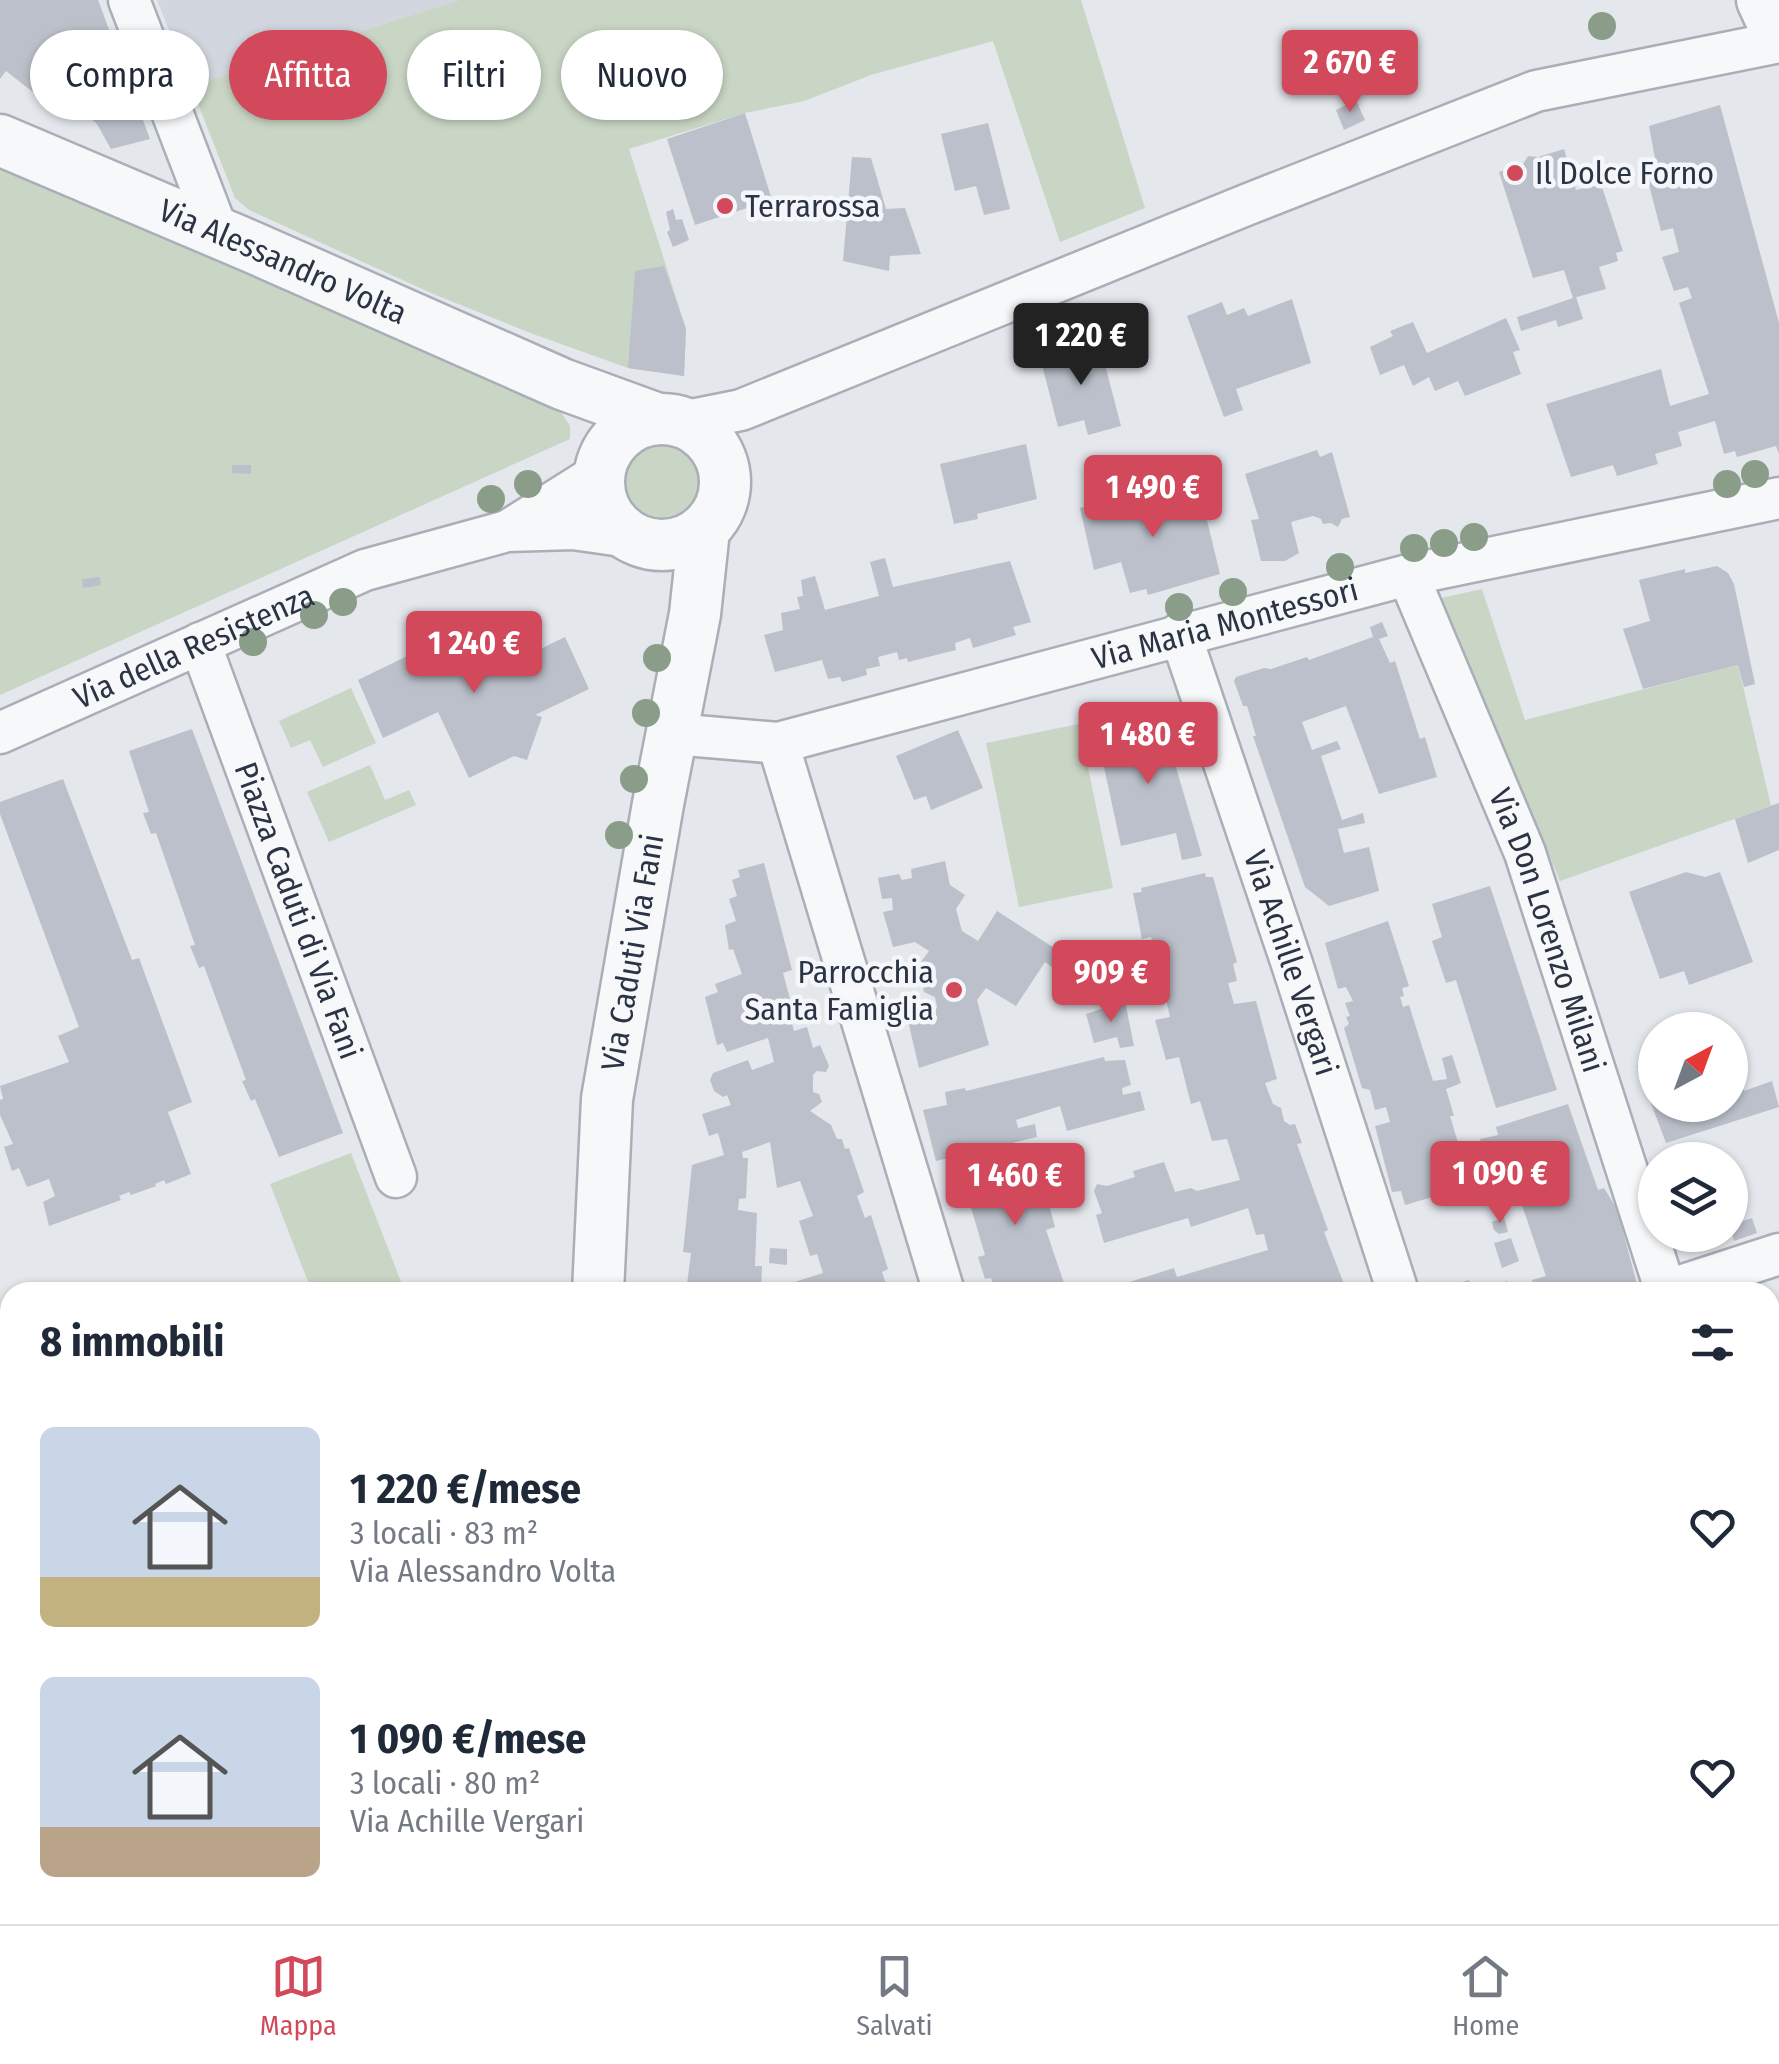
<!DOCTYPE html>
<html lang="it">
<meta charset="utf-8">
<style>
body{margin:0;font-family:"Fira Sans Condensed",sans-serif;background:#f6f6f7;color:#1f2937;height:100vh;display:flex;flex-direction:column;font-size:38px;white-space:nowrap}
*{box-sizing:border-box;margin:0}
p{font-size:32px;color:#747a83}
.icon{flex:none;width:55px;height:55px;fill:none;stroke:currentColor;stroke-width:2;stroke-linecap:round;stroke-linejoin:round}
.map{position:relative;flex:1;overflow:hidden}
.drawer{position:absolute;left:0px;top:1282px;width:1780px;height:642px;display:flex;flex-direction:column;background:#fff;border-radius:30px 30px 0 0;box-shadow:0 2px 8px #0004}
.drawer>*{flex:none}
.banner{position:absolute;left:30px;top:30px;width:1000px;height:90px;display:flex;gap:20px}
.needle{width:65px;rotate:41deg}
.controls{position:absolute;left:1638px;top:1012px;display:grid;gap:20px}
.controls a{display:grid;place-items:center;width:110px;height:110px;border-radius:50%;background:#fff;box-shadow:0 2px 8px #0004;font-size:50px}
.price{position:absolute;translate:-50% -85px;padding:0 22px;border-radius:10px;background:#d1495b;color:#fff;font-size:32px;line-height:65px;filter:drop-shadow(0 2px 5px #0008)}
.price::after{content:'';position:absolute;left:50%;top:60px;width:30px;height:22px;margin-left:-15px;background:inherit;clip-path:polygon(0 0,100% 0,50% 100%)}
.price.selected{background:#222;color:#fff}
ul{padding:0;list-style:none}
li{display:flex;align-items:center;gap:30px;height:250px;padding:0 40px}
li span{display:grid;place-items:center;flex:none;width:280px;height:200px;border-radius:15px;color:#555}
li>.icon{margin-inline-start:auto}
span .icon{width:120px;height:120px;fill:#fffc;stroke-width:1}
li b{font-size:42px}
h2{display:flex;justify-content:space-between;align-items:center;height:120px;padding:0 40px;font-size:42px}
.tag{padding:0 35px;border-radius:45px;background:#fff;box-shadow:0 2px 8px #0004;font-size:35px;line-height:90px}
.tag.selected{background:#d1495b;color:#fff}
.tab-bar{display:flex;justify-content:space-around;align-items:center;height:140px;border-top:2px solid #e0e1e3;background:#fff;font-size:28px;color:#747a83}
.tab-bar a{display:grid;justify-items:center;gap:5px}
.tab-bar .selected{color:#d1495b}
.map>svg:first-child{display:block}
.built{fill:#d2d6de}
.green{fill:#c9d6c5}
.building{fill:#bbc0ca}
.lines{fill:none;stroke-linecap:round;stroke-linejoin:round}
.minor-casing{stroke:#a9aeb7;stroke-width:45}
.tertiary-casing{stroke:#a9aeb7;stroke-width:55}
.minor{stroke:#f7f8fa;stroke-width:40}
.tertiary{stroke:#f7f8fa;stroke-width:50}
.tree{fill:#899d89}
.poi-dot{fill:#d1495b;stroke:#f4f6f9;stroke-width:4}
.labels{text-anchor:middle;stroke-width:9;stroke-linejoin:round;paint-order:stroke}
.poi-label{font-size:32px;fill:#2b3445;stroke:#f4f6f9;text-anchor:start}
.street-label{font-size:32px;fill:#2b3445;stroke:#f4f6f9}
</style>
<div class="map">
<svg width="1779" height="1924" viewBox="0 0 1779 1924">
<rect width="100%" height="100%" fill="#e4e7ec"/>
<path class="built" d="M157,0h302l-268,86z
M1159,1915h233l3,9h-258z"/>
<path class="green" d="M459,0h622l64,208 -85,34 -67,-201 -122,34 -67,26 -59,12 -116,36 57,180 -2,47 -56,-8 -95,-34 -102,-41 -182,-83 -14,-12 -44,-112z
M0,165l155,64 404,180 11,17v13l-570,256z
M618 483a44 44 0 1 1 88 0a44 44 0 1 1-88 0Z
M1482,589l43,131 213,-55 33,141 -211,75 -119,-283z
M351,688l25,55 -53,24 -13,-27 -19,8 -12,-27z
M1079,724l34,164 -94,19 -33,-164z
M370,765l15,35 24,-10 7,15 -87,37 -22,-50z
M351,1153l54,139h-93l-42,-108z"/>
<path class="building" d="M0,0h98l52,139 -39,10 -14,-25 -20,-17 -5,5 -20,-15 -5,6 -41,-32 -6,8z
M1356,100l9,20 -21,10 -8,-20z
M1720,105l59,218v131l-3,-8 -39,11 -2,-6 -11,3 -9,-33 -37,11 4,14 -27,8 3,10 -41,12 -4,-11 -42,12 -25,-73 115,-35 9,37 39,-12 -30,-91 13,-5 -4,-11 -14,4 -12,-34 17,-5 -6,-24 -12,3 -14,-54 11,-2 -9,-49z
M745,113l27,87 -77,25 -28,-86z
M988,123l22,86 -26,6 -8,-29 -21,5 -14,-57z
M1564,149l12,41 25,-6 22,67 -7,2 2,8 -19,6 7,22 -33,9 -9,-28 -31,8 -34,-106 24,-8 5,-8 10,1z
M852,157l19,1 15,51 19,-1 16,46 -31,2 -1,15 -46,-10z
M673,209l3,11 6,-1 7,21 -16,7 -6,-15 3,-2 -4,-18z
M664,266l22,63 -2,47 -56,-8 7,-97z
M1576,297l7,22 -25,8 -2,-7 -35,11 -4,-14z
M1292,299l19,64 -75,26 7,21 -19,7 -37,-101 35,-14 5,13 17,-7 4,8z
M1506,318l14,32 -7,2 8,22 -56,22 -7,-15 -23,10 -6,-14 -16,9 -9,-21 -24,10 -10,-28 23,-11 -3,-5 23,-9 14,31z
M1099,342l22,84 -33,9 -4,-15 -26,7 -18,-70z
M1026,444l11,55 -60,15 1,5 -24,5 -14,-60z
M1317,450l3,7 12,-5 18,65 -8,2 -4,8 -7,-4 -8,1 -2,-5 -8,-3 -22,6 8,31 -14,8h-24l-10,-41 8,-1 -14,-45z
M232,465h19v9l-19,-1z
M1191,485l1,4 7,-2 21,87 -72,21 -2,-6 -16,4 -9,-31 -27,8 -14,-62 51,-13 6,21 21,-7 -3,-15z
M885,558l8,29 117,-26 21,61 -18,5 3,8 -43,13 -3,-10 -15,5 1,7 -48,12 -1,-4 -8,2 -2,-8 -19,5 2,9 -14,3 1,6 -25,7 -2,-5 -12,2 -6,-19 -47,12 -11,-37 19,-5 -2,-17 19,-4 -3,-12 6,-1 -2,-16 14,-4 10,34 54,-14 -9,-34z
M1717,566l11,7 6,11 21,100 -11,3 -6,-22 -95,24 -20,-60 27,-8 -11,-41 46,-11v4z
M100,577l1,8 -18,3 -1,-9z
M1382,622l6,14 -9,3 11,24 5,-2 25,78 5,-2 12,40 -58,17 -33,-88 -44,16 10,28 25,-9 4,8 -20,7 21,64 21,-7 2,10 -27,6 6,24 25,-6 10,44 -50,15 -24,-19 -52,-151h3l-9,-30h-4l-9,-25 2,-4 28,-9 7,1 36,-12 2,3 64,-23 -3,-10z
M471,625l18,38 10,6 66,-32 24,52 -54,26 7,2 -15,43 -13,-4 -45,22 -31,-66 -55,26 -25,-58z
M1147,715l4,10 12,-2 39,133 -20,4 -6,-27 -55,13 -20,-93 19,-4 -6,-26z
M192,729l151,404 -64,24 -24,-58 -4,2 -9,-20 4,-1 -42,-114 -5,2 -9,-22 5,-1 -39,-112 -5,1 -8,-21 6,-1 -20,-61z
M958,730l25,58 -52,22 -5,-14 -12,4 -18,-44z
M63,779l69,181 7,-2 53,144 -24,10 23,62 -25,10 -2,-4 -9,4 1,2 -25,9 -2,-3 -10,4 2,4 -72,26 -6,-24 12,-6 -6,-17 -22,8 -8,-19 -7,3 -8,-24 9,-3 -13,-29v-15l3,-1 -3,-13 69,-24 -11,-26 21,-9 -79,-213v-12z
M1779,803v47l-31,13 -13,-44z
M945,861l5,24 15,10 -9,14 6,22 16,10 19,-30 68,44 -9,15 -11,-8 -29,44 -30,-18 -9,12 12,45 -70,23 -11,-47 25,-6 4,-8 -2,-10 -11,-5 -6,-26 11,-15 -14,-9 -22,5 -10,-35 10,-2 -1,-12 -10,1 -4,-21 21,-4 3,6 10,-2 -1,-9z
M764,863l28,107 -9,3 13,48 -4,2 2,8 13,-4 6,21 7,-3 9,21 -3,6 -9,-1 -4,4v17l6,2 3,8 -12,9 21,14 6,14h5l3,10 4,-1 15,44 -7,4 8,22 6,-3 17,54 -6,3 4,12h7l3,8h-67l-1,-4 -35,4 -2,-9 32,-10 -6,-19 -7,2 -11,-35 14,-5 -13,-35 -23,7 -7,-46 -28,10 1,6h5l-2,40 -7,1 -1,11 19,3 -2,53h7l-1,26h-75l5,-39 -8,-1 9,-87 32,-10 -6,-22 -9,3 -7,-22 29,-9 -4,-10 -4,2 -9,-6 -4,-11 3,-7 35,-13 4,10 22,-8 -6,-24 -41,14 -4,-9 -6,2 -12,-48 13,-5 -3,-8 27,-10 -9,-25 -4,1 -4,-25 11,-4 -7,-22 8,-3 -5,-16 8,-3 -2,-7z
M1686,872l19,5 15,-5 33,90 -64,23 -5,-14 -24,8 -31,-87z
M1205,873l1,4h7l24,85 -4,2 4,17 -9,2 6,21 22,-3 21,78 -12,4 8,21 8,4 3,13 6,4 5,-1 7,19 -5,1 31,86 -4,2 23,60h-249l76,-24 3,9 91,-27 -4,-16 -8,1 -8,-27 -57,19 -3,-9 -84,25 -8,-28 6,-2 -8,-22 3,-7 10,2 28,-9 -2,-6 31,-9 11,30 16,-4 6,3 43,-11 -13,-41 -15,2 -12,-40 -9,3 -12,-47 -13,3 -11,-40 15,-3 -10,-44 -19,5 -5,-27 18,-4 -3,-10 -9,2 -9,-46 9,-1 -1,-4z
M1490,886l67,204 -61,18 -40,-128 -10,3 -14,-42 10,-4 -10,-33z
M1388,921l21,65 -7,2 2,8 -4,1 3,10 6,-2 24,76 14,-2 -5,-21 10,-3 9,28 -15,6 8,27h-4l21,70 -66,19 -4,-14 -9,1 -17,-66 15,-4 -4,-15 -11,3 -5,-20 -8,-2 -18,-60 5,-4 -3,-7 4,-1 -5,-13 8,-2 -7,-14 -8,2 -13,-46z
M1125,1001l9,45 -14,2 -3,-11 -23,6 -8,-29z
M1104,1057l1,4 20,-1 6,25 -9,3 1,7 17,-4 5,19 -78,21 -7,-25 -44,14 2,8 17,-4 2,13 -101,24 -13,-51 24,-5 -2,-13 20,-4 1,3z
M1655,1060v45h75v-28l9,-2 5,16 28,-10 7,26 -113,36 -29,-77z
M1568,1104l30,86 6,-2 13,21 22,83h-121l16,-5 -2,-7 14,-4 -40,-118 -19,5 -7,-24 18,-4 -2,-8z
M1028,1158l2,4 7,-2 18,67 -9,3 21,62h-71l-5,-14 -6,1 -7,-22 7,-2 -23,-78z
M1504,1217l4,15 -9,2 -5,-4 -2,-8z
M1752,1218l5,15 -23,8 -4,-15z
M1511,1238l8,23 -17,7 -8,-25z
M770,1248l17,1v16l-18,-2z
M1469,1280l4,12h-43z
M1507,1281l4,11h-36z
M1779,1305v230h-1l-8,-25v-201z
M10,1536v78l-10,-26v-49z
M1779,1685v239h-32l-3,-9h26v-227z
M0,1753l10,24v40l-10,4z
M163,1915h158l-22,9h-159z
M704,1915h148l1,7 -146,2z
M1332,1915h7l3,9h-34z
M1576,1915h16l2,4 26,-4 3,9h-55l-2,-6z"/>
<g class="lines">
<g class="minor-casing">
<g id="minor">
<path d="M129,0l89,232"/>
<path d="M681,422l60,-12 505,-205 290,-114 243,-49"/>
<path d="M509,530l89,-56"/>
<path id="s1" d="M1408,575l117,278 141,439"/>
<path id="s2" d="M1180,633l112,331 106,328"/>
<path id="s3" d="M200,643l196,534"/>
<path id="s4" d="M0,733l365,-163 142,-39 66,-2 56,8"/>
<path id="s5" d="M673,734l105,9 630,-168 371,-77"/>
<path d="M778,743l166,549"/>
<path d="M1665,1291l114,-37"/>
<path d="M1770,1622l9,-4"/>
<path d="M0,1655l10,28"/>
<path d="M0,1912l10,-4"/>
<path d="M1420,1915l3,9"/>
<path d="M1009,1924l23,-9"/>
</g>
</g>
<g class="tertiary-casing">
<g id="tertiary">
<path d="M1762,0l17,37"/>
<path id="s6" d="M0,140l252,107 310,137 96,35"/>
<circle cx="662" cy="482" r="63"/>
<path id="s7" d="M598,1292l9,-193 51,-295 37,-190 9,-84"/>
<path d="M555,1924l5,-9"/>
</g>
</g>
<use href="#minor" class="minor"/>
<use href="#tertiary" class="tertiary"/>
</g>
<g class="tree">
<circle cx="1602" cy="26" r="14"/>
<circle cx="1755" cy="474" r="14"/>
<circle cx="528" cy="484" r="14"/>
<circle cx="1727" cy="484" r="14"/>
<circle cx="491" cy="499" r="14"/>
<circle cx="1474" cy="537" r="14"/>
<circle cx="1444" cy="543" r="14"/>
<circle cx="1414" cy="548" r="14"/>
<circle cx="1340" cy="567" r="14"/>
<circle cx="1233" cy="592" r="14"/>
<circle cx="343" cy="602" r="14"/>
<circle cx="1179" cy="607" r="14"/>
<circle cx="314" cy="615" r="14"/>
<circle cx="253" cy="642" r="14"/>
<circle cx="657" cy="658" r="14"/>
<circle cx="646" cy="713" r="14"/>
<circle cx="634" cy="779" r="14"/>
<circle cx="619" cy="835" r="14"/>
</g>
<g class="poi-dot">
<circle cx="1515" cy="173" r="10"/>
<circle cx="725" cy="206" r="10"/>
<circle cx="954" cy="990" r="10"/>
</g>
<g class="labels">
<g class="poi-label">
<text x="1535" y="184">Il Dolce Forno</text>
<text x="745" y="217">Terrarossa</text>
<text x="934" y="983" text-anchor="end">Parrocchia<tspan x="934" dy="37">Santa Famiglia</tspan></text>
</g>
<g class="street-label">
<text dy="11" stroke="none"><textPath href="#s6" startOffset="308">Via Alessandro Volta</textPath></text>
<text dy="11" stroke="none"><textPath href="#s5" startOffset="568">Via Maria Montessori</textPath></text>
<text dy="11" stroke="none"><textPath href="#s4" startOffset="212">Via della Resistenza</textPath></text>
<text dy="11" stroke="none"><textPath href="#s3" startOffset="285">Piazza Caduti di Via Fani</textPath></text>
<text dy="11" stroke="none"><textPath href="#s1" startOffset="382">Via Don Lorenzo Milani</textPath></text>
<text dy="11" stroke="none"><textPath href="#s7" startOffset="342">Via Caduti Via Fani</textPath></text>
<text dy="11" stroke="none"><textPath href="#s2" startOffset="348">Via Achille Vergari</textPath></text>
</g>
</g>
</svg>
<div class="controls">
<a><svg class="needle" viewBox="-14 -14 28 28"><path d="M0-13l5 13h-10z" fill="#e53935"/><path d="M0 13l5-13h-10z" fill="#747a83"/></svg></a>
<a><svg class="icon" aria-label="layers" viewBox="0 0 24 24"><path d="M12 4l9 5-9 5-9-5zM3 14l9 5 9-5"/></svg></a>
</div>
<b class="price" style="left:1350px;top:115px">2 670 €</b>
<b class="price selected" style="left:1081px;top:388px">1 220 €</b>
<b class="price" style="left:1153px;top:540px">1 490 €</b>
<b class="price" style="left:474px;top:696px">1 240 €</b>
<b class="price" style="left:1148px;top:787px">1 480 €</b>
<b class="price" style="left:1111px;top:1025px">909 €</b>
<b class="price" style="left:1500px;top:1226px">1 090 €</b>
<b class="price" style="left:1015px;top:1228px">1 460 €</b>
<div class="banner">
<a class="tag">Compra</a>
<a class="tag selected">Affitta</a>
<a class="tag">Filtri</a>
<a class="tag">Nuovo</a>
</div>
<section class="drawer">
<h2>8 immobili<svg class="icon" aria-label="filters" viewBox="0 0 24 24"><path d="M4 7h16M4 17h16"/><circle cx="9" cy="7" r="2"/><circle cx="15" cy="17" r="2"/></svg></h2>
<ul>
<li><span style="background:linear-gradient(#c9d6e8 75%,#c2b280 0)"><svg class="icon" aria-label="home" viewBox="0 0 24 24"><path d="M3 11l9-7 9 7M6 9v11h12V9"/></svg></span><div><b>1 220 €/mese</b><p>3 locali · 83 m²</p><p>Via Alessandro Volta</p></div><svg class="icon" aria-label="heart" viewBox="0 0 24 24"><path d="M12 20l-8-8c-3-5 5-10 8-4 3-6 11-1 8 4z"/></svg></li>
<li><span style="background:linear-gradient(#c9d6e8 75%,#b9a48a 0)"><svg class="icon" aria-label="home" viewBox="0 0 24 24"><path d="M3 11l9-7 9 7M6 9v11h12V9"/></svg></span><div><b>1 090 €/mese</b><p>3 locali · 80 m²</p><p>Via Achille Vergari</p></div><svg class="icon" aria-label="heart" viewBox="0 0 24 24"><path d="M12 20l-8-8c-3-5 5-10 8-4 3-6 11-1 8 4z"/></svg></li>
</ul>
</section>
</div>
<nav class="tab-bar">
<a class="selected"><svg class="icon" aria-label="map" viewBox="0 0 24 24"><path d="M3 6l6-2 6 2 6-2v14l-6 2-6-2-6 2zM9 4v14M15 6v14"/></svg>Mappa</a>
<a><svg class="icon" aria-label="saved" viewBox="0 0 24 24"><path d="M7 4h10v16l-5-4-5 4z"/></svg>Salvati</a>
<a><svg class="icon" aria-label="home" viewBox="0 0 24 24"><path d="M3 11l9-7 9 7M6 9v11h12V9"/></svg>Home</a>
</nav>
